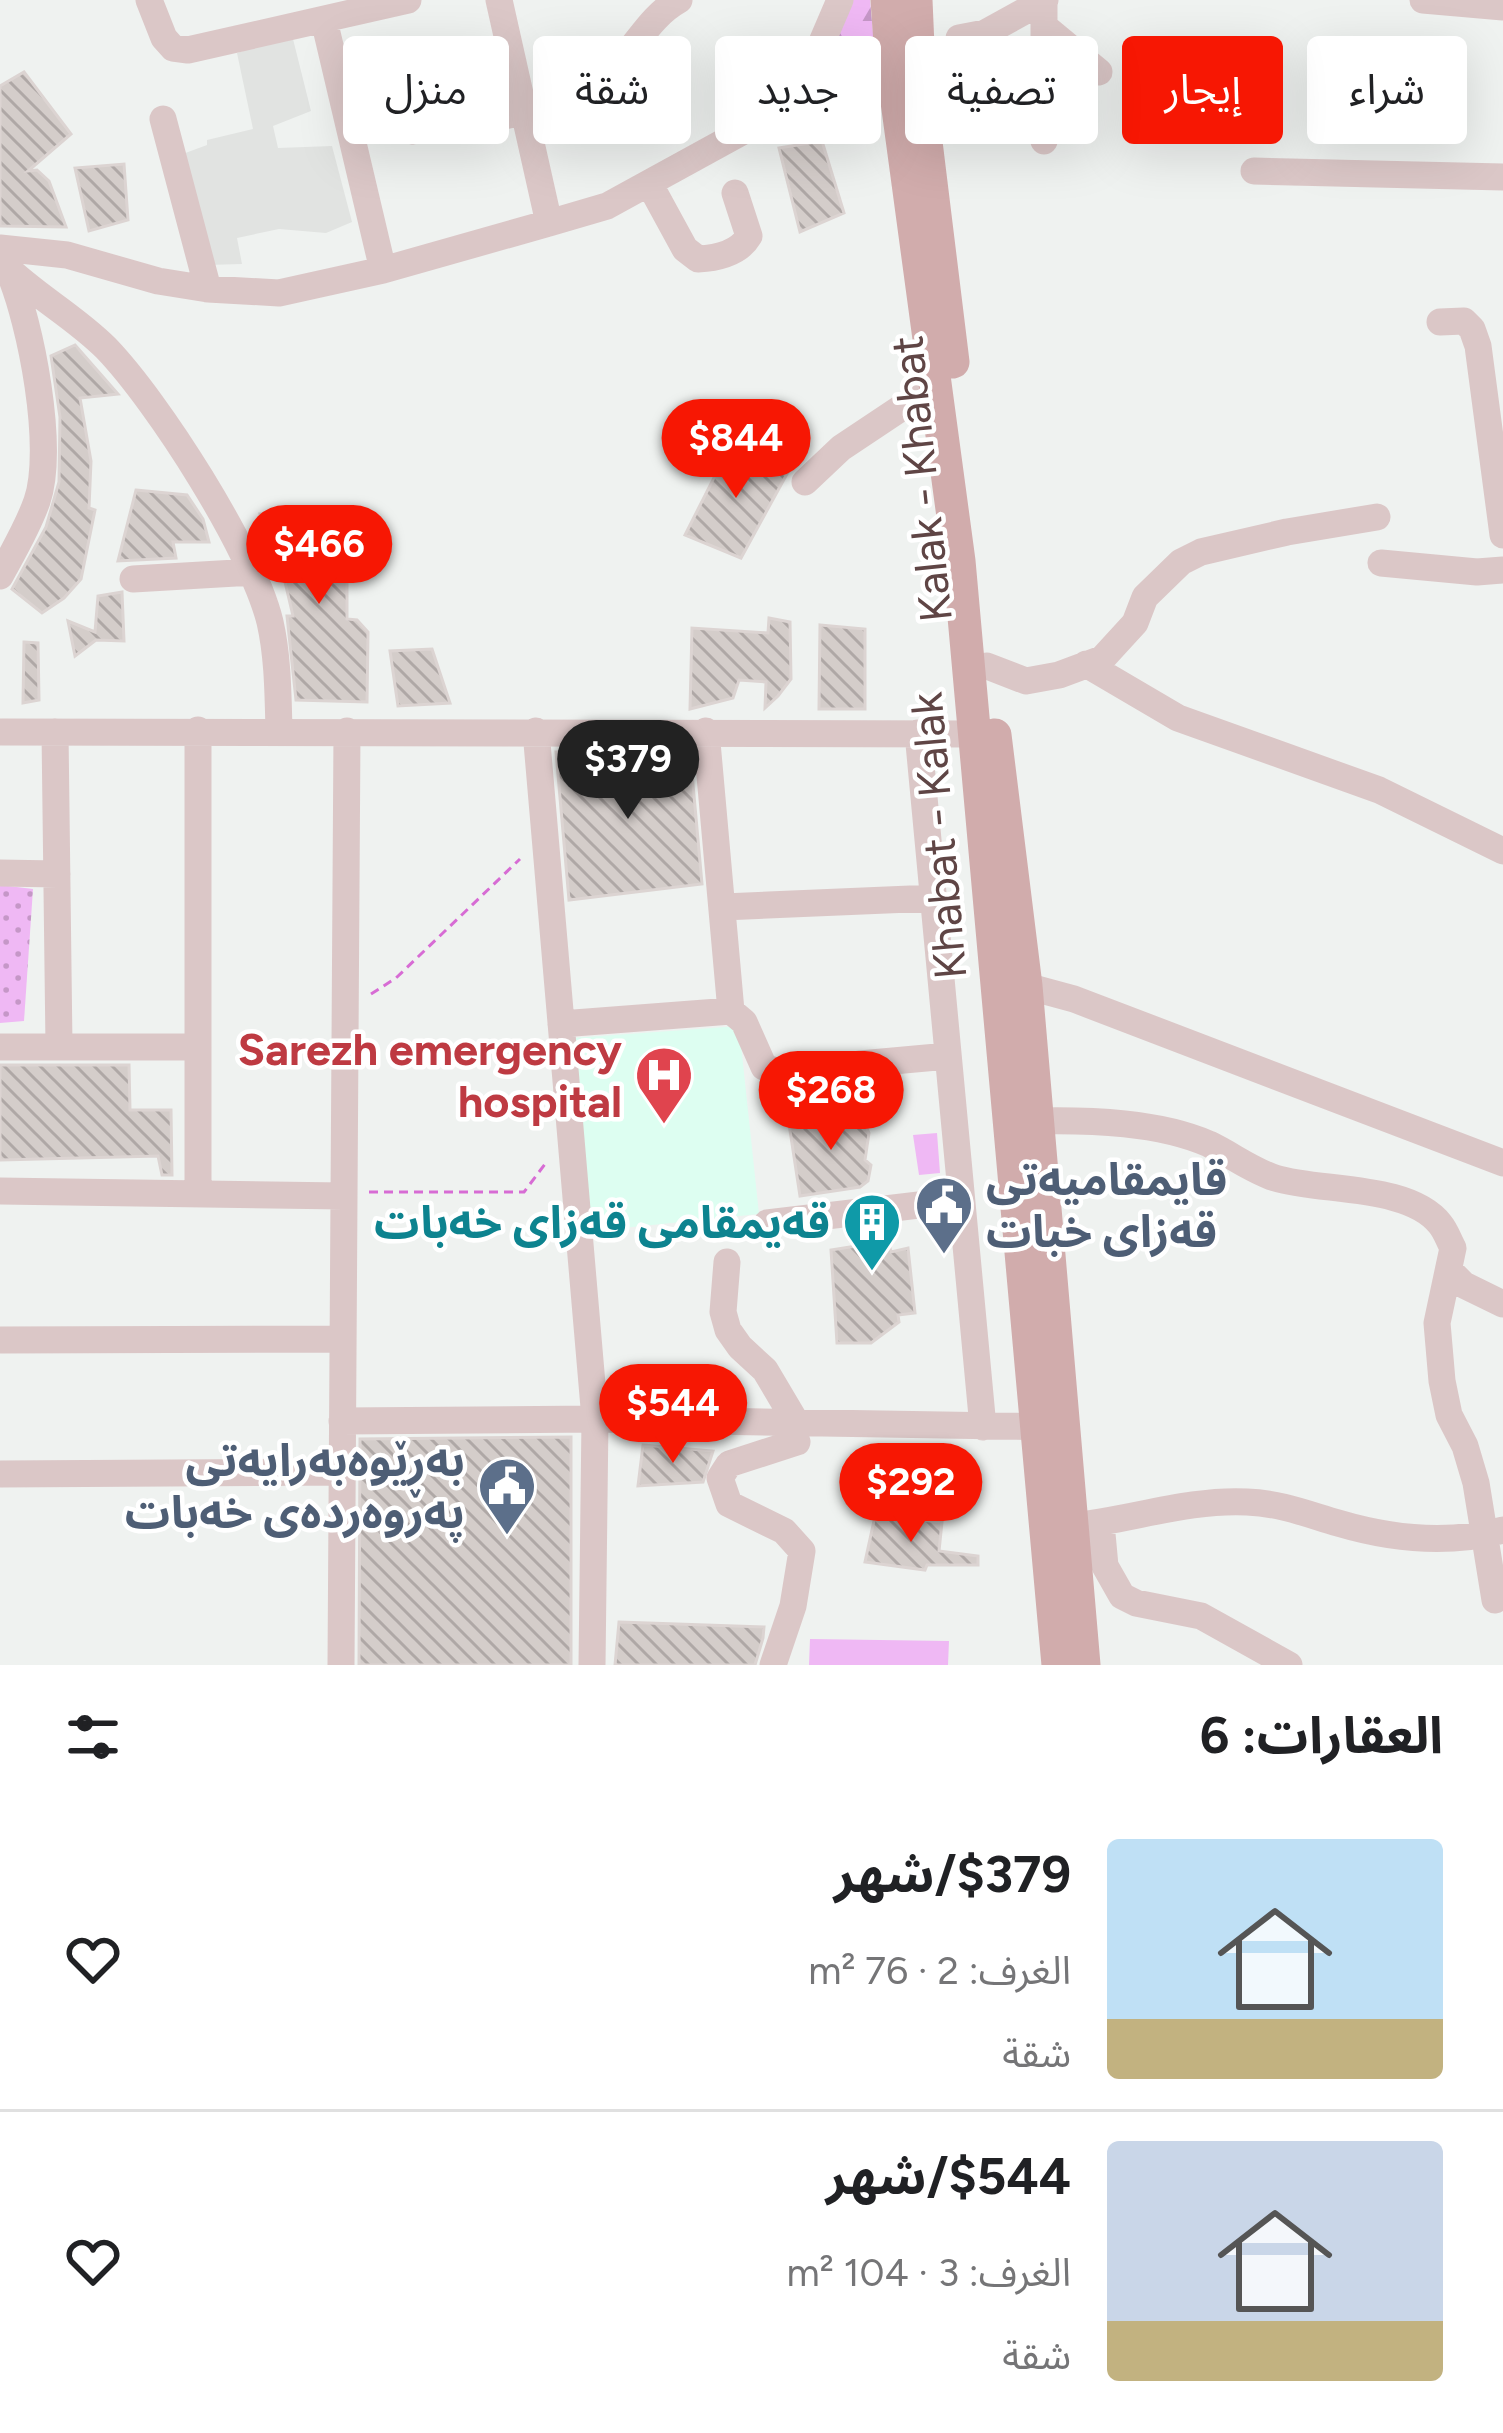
<!DOCTYPE html>
<html lang="ar">
<meta charset="utf-8">
<style>
body{margin:0;font-family:Figtree,"Noto Sans Arabic",sans-serif;background:#f2f2f2;color:#202124;direction:rtl;height:100vh;display:flex;flex-direction:column;font-size:45px;white-space:nowrap}
*{box-sizing:border-box;margin:0}
p{font-size:39px;color:#757577}
.icon{flex:none;width:66px;height:66px;fill:none;stroke:currentColor;stroke-width:2;stroke-linecap:round;stroke-linejoin:round}
.map{position:relative;height:1665px;overflow:hidden;direction:ltr}
.sheet{display:flex;flex-direction:column;background:#fff;flex:1}
.sheet>*{flex:none}
.guide{position:absolute;left:36px;top:36px;width:1431px;height:108px;direction:rtl;display:flex;gap:24px}
.price{position:absolute;translate:-50% -102px;padding:0 27px;border-radius:42px;background:#f71703;color:#fff;font-size:39px;line-height:78px;filter:drop-shadow(0 3px 6px #0008)}
.price::after{content:'';position:absolute;left:50%;top:72px;width:36px;height:27px;margin-left:-18px;background:inherit;clip-path:polygon(0 0,100% 0,50% 100%)}
.price.selected{background:#222;color:#fff}
ul{padding:0;list-style:none}
li{display:flex;align-items:center;gap:36px;height:300px;padding:0 60px}
li+li{border-top:3px solid #e0e0e0}
li span{display:grid;place-items:center;flex:none;width:336px;height:240px;border-radius:12px;color:#555}
li>.icon{margin-inline-start:auto}
span .icon{width:144px;height:144px;fill:#fffc;stroke-width:1}
li b{font-size:51px}
h2{display:flex;justify-content:space-between;align-items:center;height:144px;padding:0 60px;font-size:51px}
.tag{padding:0 42px;border-radius:12px;background:#fff;box-shadow:0 12px 48px #0002;font-size:42px;line-height:108px}
.tag.selected{background:#f71703;color:#fff}
.map>svg:first-child{display:block}
.education{fill:#e1e3e1}
.medical{fill:#ddfef1}
.grass{fill:#efb8f4}
.forest{fill:url(#forest-firs)}
.park{fill:url(#park-dots)}
.building{fill:url(#building-back-hatch);stroke:#dcd4d2;stroke-width:3}
.lines{fill:none;stroke-linecap:round;stroke-linejoin:round}
.path{stroke:#d76cd4;stroke-width:3;stroke-dasharray:9 6;stroke-linecap:butt}
.minor{stroke:#dbc7c7;stroke-width:27}
.major{stroke:#d1acac;stroke-width:33}
.labels{text-anchor:middle;stroke-width:9;stroke-linejoin:round;paint-order:stroke}
.street-label{font-size:45px;fill:#5f4545;stroke:#fff}
.health-label{font-size:45px;font-weight:bold;fill:#be3a42;stroke:#fff;text-anchor:end}
.service-label{font-size:45px;font-weight:bold;fill:#4e5e75;stroke:#fff;text-anchor:start}
.culture-label{font-size:45px;font-weight:bold;fill:#0d838f;stroke:#fff;text-anchor:end}
</style>
<div class="map">
<svg width="1503" height="1665" viewBox="0 0 1503 1665">
<defs>
<pattern id="forest-firs" width="22" height="20" patternUnits="userSpaceOnUse" patternTransform="scale(3)"><rect width="22" height="20" fill="#efb8f4"/><path d="M5 1l3.5 6h-7zM16 11l3.5 6h-7z" fill="#c597c7"/></pattern>
<pattern id="park-dots" width="8" height="8" patternUnits="userSpaceOnUse" patternTransform="scale(3)"><rect width="8" height="8" fill="#efb8f4"/><path d="M2 2h.1M6 6h.1" fill="none" stroke="#c597c7" stroke-width="1.8" stroke-linecap="round"/></pattern>
<pattern id="building-back-hatch" width="6" height="6" patternUnits="userSpaceOnUse" patternTransform="scale(3)"><rect width="6" height="6" fill="#d4cdca"/><path d="M-1 5l2 2M0 0l6 6M5-1l2 2" fill="none" stroke="#afa8a6"/></pattern>
</defs>
<rect width="100%" height="100%" fill="#eff2f0"/>
<path class="education" d="M292,35l19,76 -38,15 5,22 54,-2 20,76 -26,11 -47,-4 -42,9 5,26 -35,1 -27,-110 27,-10v-5l46,-11 -16,-76z"/>
<path class="medical" d="M739,1026l20,188 -175,18 -11,-194z"/>
<path class="grass" d="M937,1133l3,40 -21,2 -6,-40z
M810,1639l139,2 -1,24h-139z"/>
<path class="forest" d="M852,0h18l4,44 -43,7z"/>
<path class="park" d="M0,885l33,4 -9,132 -24,2z"/>
<path class="building" d="M24,72l47,62 -43,37 9,-1 12,11 17,46 -66,-1v-140z
M822,141l22,72 -44,19 -21,-84z
M124,164l4,56 -39,11 -14,-63z
M75,345l43,49 -38,4 11,63 -2,47 6,2 -14,69 -17,19 -22,15 -30,-24 34,-62 13,-45 1,-65 -9,-61z
M732,442l56,30 -47,86 -56,-23z
M136,490l51,5 16,24 6,23h-36l3,16 -58,3z
M260,514l87,4v101l10,1 11,12 -1,70 -71,-2 -9,-84h6l-8,-34 -13,-8z
M122,592l2,49 -28,-1 -21,16 -7,-35 27,11 3,-36z
M769,618l21,4 1,57 -13,17 -13,12 1,-26 -27,-2 -6,18 -43,11 2,-81 76,5z
M820,625l45,4v80h-46z
M24,642l14,1 1,57 -16,3z
M432,649l18,54 -52,3 -8,-55z
M690,751l12,133 -133,16 -13,-148z
M0,1065h129l1,45h41l1,65h-10l-4,-19 -158,4z
M859,1111l10,22 -4,27 6,5 -3,16 -8,6 -60,9 -11,-72z
M888,1241l3,11 17,-4 7,65 -17,2 1,7 -28,21h-34l-6,-93z
M571,1437v228h-212l1,-226z
M643,1445l70,6 -10,31 -65,4z
M875,1516l67,6 -3,29 39,5v9h-51l-2,5 -60,-8z
M619,1622l145,5 -1,11 -8,27h-140z"/>
<g class="lines">
<path class="path" d="M371,994l25,-16 124,-119
M369,1192h155l24,-32"/>
<path class="minor" d="M149,0l15,38 9,10 15,2 220,-50
M499,0l50,223
M1423,0l80,7
M1044,4v137
M324,20l59,250
M1046,28l53,44
M959,38l26,-5 60,-33
M163,119l45,170
M412,131c63,-11 144,-15 196,-58 27,-22 39,-55 71,-73
M1254,171l249,6
M649,183l36,66 13,10c19,-1 41,-6 51,-23l-14,-43
M0,248l67,7 91,26 50,8 71,4 104,-23 166,-47 58,-17 144,-79 56,-50 33,-77
M0,261c32,33 73,54 106,87 52,54 146,201 164,274 8,35 8,73 9,109
M1440,322l24,-1 8,8 6,17 25,189
M805,482l36,-34 93,-62
M1381,563l96,9 26,-2
M0,576c13,-24 28,-49 37,-75 18,-53 -6,-178 -28,-229
M133,579l120,-7
M1086,664l92,54 201,72 124,61
M987,666l39,15 33,-6 43,-16 33,-36 10,-26 36,-35 20,-10 86,-20 90,-15
M536,731l59,688 -3,246
M706,731l25,280 13,11 20,45 37,13 33,-1 26,-15 88,-8
M0,732l973,2
M55,732l4,314
M918,733l65,694
M0,873l57,1
M723,907l211,-9
M1026,986l48,13 429,164
M561,1024l170,-13
M0,1047h198
M1037,1121c54,-1 122,1 172,23 23,11 42,26 66,34 45,14 134,6 165,46 6,7 9,17 13,24l-16,75 5,58 7,34 16,31 11,37 19,117
M0,1191l343,5
M198,1194v-464
M767,1223l194,-23
M727,1262l-4,50 5,18 12,17 25,23 32,54
M1450,1271l14,14 39,19
M0,1340l342,-1
M342,1421l253,-2 459,8
M0,1474l342,-2
M1101,1523l4,43 17,30 14,7 65,13 88,49
M1072,1526c58,-6 117,-27 175,-24 33,1 60,12 91,21 54,16 110,22 165,7
M341,1665l6,-934
M773,1665l20,-59 9,-55 -18,-20 -55,-27 -9,-26 9,-14 68,-22 -15,-18"/>
<path class="major" d="M887,0l4,57 68,504 99,1104
M916,0l4,93 33,269
M807,77l57,-22 27,2
M995,735l31,251 58,679"/>
</g>
<defs>
<g id="hospital-pin" transform="scale(3)"><path d="M0 17L-7.5 6A9.5 9.5 0 1 1 7.5 6Z" fill="#e0444e" stroke="#fff"/><path d="M-5-5h3v3.5h4V-5h3V5h-3V1.5h-4V5h-3Z" fill="#fff"/></g>
<g id="civic-pin" transform="scale(3)"><path d="M0 17L-7.5 6A9.5 9.5 0 1 1 7.5 6Z" fill="#5c6f8a" stroke="#fff"/><path d="M-.6-6.5H3V-4.5H.6V-3L4-1V1h2V6H-6V1h2V-1L-.6-3ZM-1.2 2.5V6h2.4V2.5Z" fill="#fff"/></g>
<g id="building-pin" transform="scale(3)"><path d="M0 17L-7.5 6A9.5 9.5 0 1 1 7.5 6Z" fill="#0f9aa8" stroke="#fff"/><path d="M-4-6H4V6H1V3H-1V6H-4ZM-2.5-4.3h1.7v1.8h-1.7ZM.8-4.3h1.7v1.8H.8ZM-2.5-1h1.7V.8h-1.7ZM.8-1h1.7V.8H.8Z" fill="#fff"/></g>
</defs>
<g fill-rule="evenodd">
<use href="#hospital-pin" x="664" y="1075"/>
<use href="#civic-pin" x="944" y="1205"/>
<use href="#building-pin" x="872" y="1222"/>
<use href="#civic-pin" x="507" y="1486"/>
</g>
<g class="labels">
<g class="street-label">
<text transform="translate(921 479) rotate(-96)" y="16">Kalak - Khabat</text>
<text transform="translate(938 836) rotate(-95)" y="16">Khabat - Kalak</text>
</g>
<g class="health-label">
<text x="622" y="1065">Sarezh emergency<tspan x="622" dy="52">hospital</tspan></text>
</g>
<g class="service-label">
<text x="986" y="1195">قایمقامیەتى<tspan x="986" dy="52">قەزای خبات</tspan></text>
<text x="465" y="1476" text-anchor="end">بەڕێوەبەرایەتی<tspan x="465" dy="52">پەروەردەی خەبات</tspan></text>
</g>
<g class="culture-label">
<text x="830" y="1238">قەیمقامی قەزای خەبات</text>
</g>
</g>
</svg>
<b class="price" style="left:736px;top:501px">$844</b>
<b class="price" style="left:319px;top:607px">$466</b>
<b class="price selected" style="left:628px;top:822px">$379</b>
<b class="price" style="left:831px;top:1153px">$268</b>
<b class="price" style="left:673px;top:1466px">$544</b>
<b class="price" style="left:911px;top:1545px">$292</b>
<div class="guide">
<a class="tag">شراء</a>
<a class="tag selected">إيجار</a>
<a class="tag">تصفية</a>
<a class="tag">جديد</a>
<a class="tag">شقة</a>
<a class="tag">منزل</a>
</div>
</div>
<section class="sheet">
<h2>العقارات: 6<svg class="icon" aria-label="filters" viewBox="0 0 24 24"><path d="M4 7h16M4 17h16"/><circle cx="9" cy="7" r="2"/><circle cx="15" cy="17" r="2"/></svg></h2>
<ul>
<li><span style="background:linear-gradient(#bfe0f5 75%,#c2b280 0)"><svg class="icon" aria-label="home" viewBox="0 0 24 24"><path d="M3 11l9-7 9 7M6 9v11h12V9"/></svg></span><div><b>$379/شهر</b><p>الغرف: 2 · 76 m²</p><p>شقة</p></div><svg class="icon" aria-label="heart" viewBox="0 0 24 24"><path d="M12 20l-8-8c-3-5 5-10 8-4 3-6 11-1 8 4z"/></svg></li>
<li><span style="background:linear-gradient(#c9d6e8 75%,#c2b280 0)"><svg class="icon" aria-label="home" viewBox="0 0 24 24"><path d="M3 11l9-7 9 7M6 9v11h12V9"/></svg></span><div><b>$544/شهر</b><p>الغرف: 3 · 104 m²</p><p>شقة</p></div><svg class="icon" aria-label="heart" viewBox="0 0 24 24"><path d="M12 20l-8-8c-3-5 5-10 8-4 3-6 11-1 8 4z"/></svg></li>
</ul>
</section>
